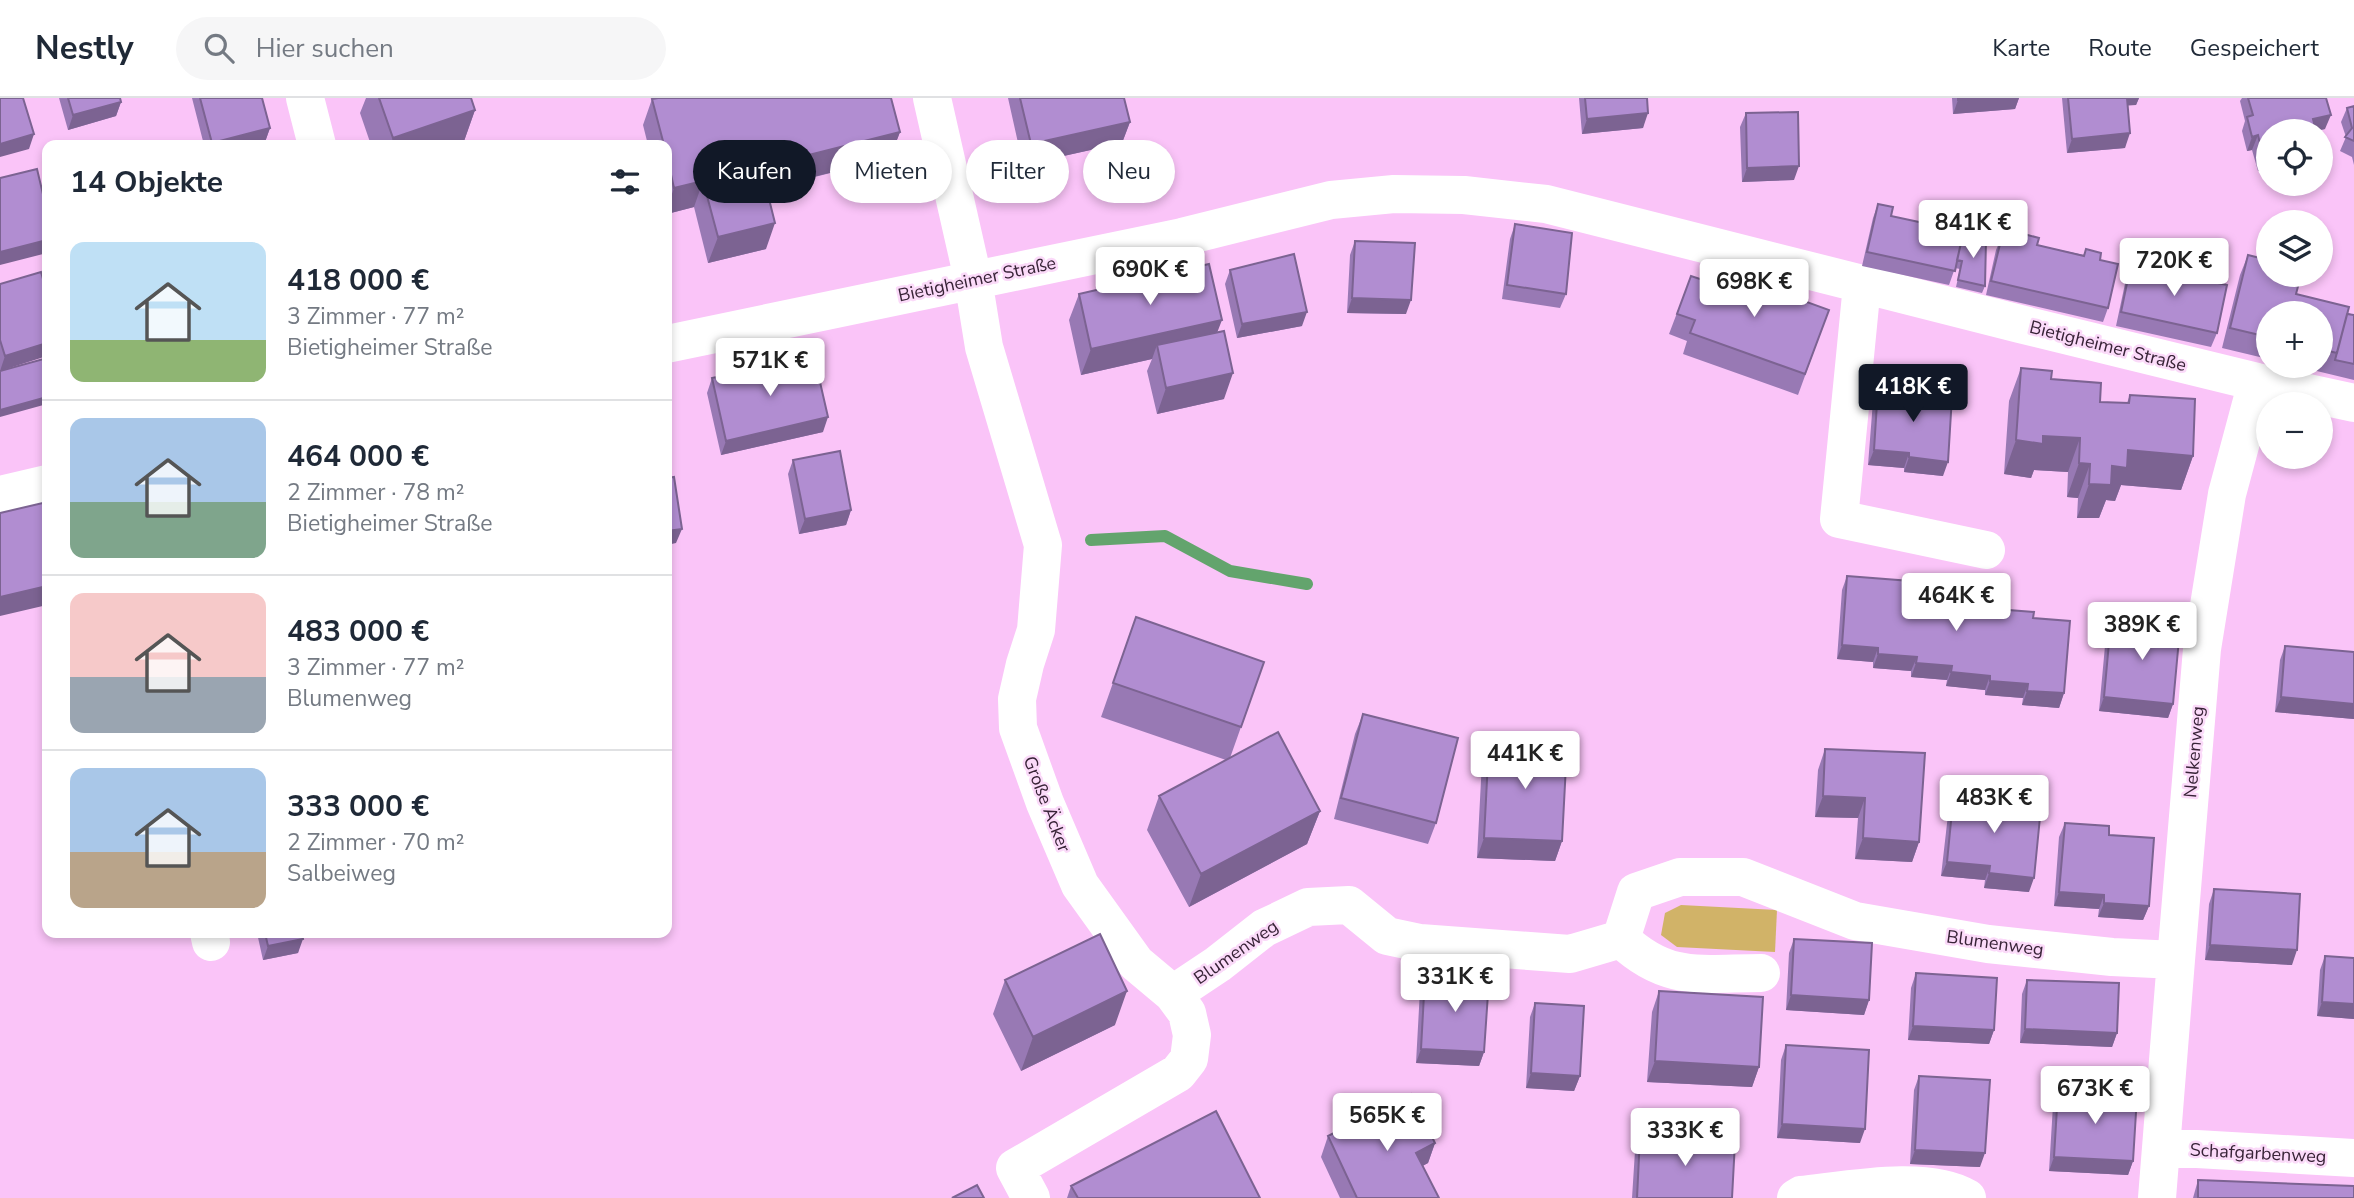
<!DOCTYPE html>
<html lang="de">
<meta charset="utf-8">
<style>
body{margin:0;font-family:"Nunito Sans",sans-serif;background:#f6f6f7;color:#1f2937;height:100vh;display:flex;flex-direction:column;font-size:26px;white-space:nowrap}
*{box-sizing:border-box;margin:0}
p{font-size:23px;color:#747a83}
.icon{flex:none;width:38px;height:38px;fill:none;stroke:currentColor;stroke-width:2;stroke-linecap:round;stroke-linejoin:round}
.map{position:relative;flex:1;overflow:hidden}
.panel{position:absolute;left:42px;top:42px;width:630px;height:798px;display:flex;flex-direction:column;background:#fff;border-radius:14px;box-shadow:0 4px 10px #0003}
.panel>*{flex:none}
.top-card{position:absolute;left:693px;top:42px;width:665px;height:63px;display:flex;gap:14px}
.fabs{position:absolute;left:2256px;top:21px;display:grid;gap:14px}
.fabs a{display:grid;place-items:center;width:77px;height:77px;border-radius:50%;background:#fff;box-shadow:0 4px 10px #0003;font-size:35px}
.price{position:absolute;translate:-50% -60px;padding:0 16px;border-radius:7px;background:#fff;color:#222;font-size:23px;line-height:46px;filter:drop-shadow(0 2px 4px #0008)}
.price::after{content:'';position:absolute;left:50%;top:42px;width:21px;height:16px;margin-left:-10px;background:inherit;clip-path:polygon(0 0,100% 0,50% 100%)}
.price.active{background:#111827;color:#fff}
ul{padding:0;list-style:none}
li{display:flex;align-items:center;gap:21px;height:175px;padding:0 28px}
li+li{border-top:2px solid #e0e1e3}
li span{display:grid;place-items:center;flex:none;width:196px;height:140px;border-radius:14px;color:#555}
li>.icon{margin-inline-start:auto}
span .icon{width:84px;height:84px;fill:#fffc;stroke-width:1}
li b{font-size:30px}
h2{display:flex;justify-content:space-between;align-items:center;height:84px;padding:0 28px;font-size:30px}
.pill{padding:0 24px;border-radius:32px;background:#fff;box-shadow:0 4px 10px #0003;font-size:24px;line-height:63px}
.pill.active{background:#111827;color:#fff}
header{display:flex;align-items:center;gap:42px;box-sizing:border-box;height:98px;padding:0 35px;background:#fff;border-bottom:2px solid #e0e1e3}
header strong{font-size:33px}
nav{display:flex;gap:38px;margin-inline-start:auto;font-size:24px}
.search{width:490px;height:63px;background:#f6f6f7;display:flex;align-items:center;gap:18px;box-sizing:border-box;padding:0 24px;border-radius:38px;color:#747a83;font-size:26px}
.map>svg:first-child{display:block}
.green{fill:#d1b368}
.lines{fill:none;stroke-linecap:round;stroke-linejoin:round}
.stream{stroke:#63a46d;stroke-width:12}
.minor{stroke:#fff;stroke-width:38}
.wall{fill:#9879b4}
.shaded-wall{fill:#7c6392}
.building{fill:#b18dd1;stroke:#7c6392;stroke-width:2}
.labels{text-anchor:middle;stroke-width:5;stroke-linejoin:round;paint-order:stroke}
.street-label{font-size:18px;fill:#382337;stroke:#fbdaf9}
</style>
<header>
<strong>Nestly</strong>
<div class="search"><svg class="icon" aria-label="search" viewBox="0 0 24 24"><circle cx="10" cy="10" r="6"/><path d="M15 15l6 6"/></svg>Hier suchen</div>
<nav><a>Karte</a><a>Route</a><a>Gespeichert</a></nav>
</header>
<div class="map">
<svg width="2354" height="1100" viewBox="0 0 2354 1100">
<rect width="100%" height="100%" fill="#fac4f8"/>
<path class="green" d="M1681,807l96,5 -2,42 -98,-5 -16,-12 4,-22z"/>
<g class="lines">
<path class="stream" d="M1091,442l74,-4 65,35 77,13"/>
<path class="minor" d="M305,0l12,47
M932,0l41,181 11,68 59,198 -7,85 -11,34 -8,35 1,29 27,75 35,82 56,78 37,31 14,19 5,22 -3,24 -11,14 -163,95 16,30
M1862,187l-23,234 147,31
M667,246l515,-107 149,-37 63,-6 70,1 82,9 474,120 237,58 97,21
M0,397l47,-11
M209,835l2,9
M1621,841c47,44 80,34 140,34
M2176,862l26,-311 25,-155 30,-112
M1173,896l45,-30 46,-36 44,-21 41,-2 38,31 33,7 150,11 51,-15 15,-47 44,-15h63l112,44 133,23 124,13 64,3 -19,238
M2162,1049l192,11
M1796,1100l5,-3c46,-5 127,-21 166,3"/>
</g>
<path class="wall" d="M59,0h61l1,4 -5,14 -48,14z
M192,0h70l8,30 -5,14 -13,3h-48z
M366,0h105l4,12 -12,34 -4,1h-88l-11,-32z
M1008,0h116l6,24 -8,21 -99,22z
M1579,0h68l-4,30 -61,6z
M1952,0h67l-4,11 -62,5z
M2062,0h77l-3,7h-8l-3,43 -58,5z
M2242,0h84l-1,31 -9,2h-48v37l-10,3 -6,-21 -5,1 -5,-20 3,-10 -5,-20z
M652,1l248,33 -10,26 -123,31 -1,60 -58,14 -14,-56 -27,7v-69h-19l-5,-20z
M2354,8v59l-2,-8 -12,-6 6,-14 -5,-15 6,-14z
M1746,15l48,67 -52,2 -2,-55z
M1878,106l13,12 41,9 3,-9 28,19 22,51 -3,7 -26,-6 4,-18 -5,-1 -6,17 -87,-19 11,-48z
M1515,126l51,70 -6,14 -58,-9 8,-60z
M2024,136l13,11 47,10 2,-6 14,11 8,48 -5,14 -117,-27 10,-45 6,-14 20,5z
M1355,143l51,73 -59,-1 3,-58z
M2248,157l48,39 58,21v65l-58,-14h24v-53h-52v46l-46,-11 18,-73z
M2131,166l40,9 2,-7 18,11 26,56 -6,14 -95,-21 10,-47z
M1230,172l72,56 -65,12 -12,-54z
M1691,178l17,6 121,28 -31,85 -115,-41 4,-13 -18,-7z
M0,186l47,9 -47,78z
M1079,196l138,38 7,67 -67,15 -10,-43 5,-12 -71,16 -12,-55z
M2021,270l30,11 49,23 27,1 3,-8 63,61 -12,34 -60,-5 -6,16 -9,-1 -7,18h-22l1,-20 -11,-1 1,-25 -34,-2 -3,8 -27,-4 5,-73z
M712,280l111,54 -102,23 -14,-62z
M1878,289l36,7 29,82 -39,-4v-4l-36,-3 5,-64z
M793,362l58,50 -5,15 -47,9 -11,-60z
M1847,478l75,14 111,28 31,75 -5,15 -37,-3 1,-7 -38,-3v-5l-39,-4 1,-6 -36,-3v-6l-38,-3v-6l-36,-3 5,-69z
M1136,519l105,110 -11,31 90,53 -13,33 -118,63 -42,-77 12,-34 67,-36 -125,-43z
M2111,523l62,83 -5,14 -69,-7 7,-76z
M2285,548l69,6v67l-79,-7 5,-52z
M1363,616l73,109 -8,21 -94,-25 21,-85z
M1489,643l73,100 -7,20 -78,-3 5,-97z
M1825,651l94,93 -7,20 -57,-3 3,-41 -43,-1 3,-47z
M1954,693l75,101 -45,-4 1,-8 -44,-4 8,-70z
M2065,725l44,12 40,71 -6,14 -45,-3 1,-8 -45,-3 5,-69z
M2214,791l78,76 -87,-5 4,-56z
M257,835h45l-4,20 -35,7z
M1794,841l75,61 -5,15 -78,-5 3,-57z
M2325,858l29,2v61l-37,-3 3,-46z
M1916,875l78,57 -5,14 -81,-4 3,-52z
M1425,878l59,76 -5,14 -63,-3 4,-73z
M1005,882l110,45 -94,46 -28,-57z
M2027,882l90,53 -5,14 -92,-4 2,-49z
M1659,893l100,76 -7,20 -105,-5 5,-70z
M1535,905l45,73 -6,15 -48,-3 4,-71z
M1786,947l74,98 -83,-5 4,-78z
M1919,978l61,91 -70,-3 4,-74z
M2058,993l75,70 -5,14 -79,-4 4,-66z
M1328,1038l107,7 -7,20 -6,3 17,32h-99l-19,-41z
M1640,1038l92,62h-100l3,-47z
M2198,1082l156,18h-161z
M1071,1088l189,12h-193z"/>
<path class="shaded-wall" d="M1983,0h36l-4,11 -62,5 5,-14z
M2124,0h15l-3,7 -15,1z
M121,4l-5,14 -48,14 5,-15z
M475,12l-12,34 -4,1h-69l3,-7z
M1648,15l-5,15 -61,6 5,-15z
M2331,17l-6,14 -10,2 -2,-12z
M1130,24l-8,21 -99,22 8,-21z
M270,30l-5,14 -13,3h-41l1,-2z
M900,34l-10,26 -138,34 9,-25z
M2130,35l-5,15 -58,5 5,-14z
M34,36l-5,15 -29,8v-13z
M2258,37l-6,15 -5,1 5,-14z
M2268,57v13l-10,3 5,-15z
M1799,68l-5,14 -52,2 5,-14z
M703,83l-9,26 -27,7v-5l7,-21z
M775,125l-9,26 -58,14 10,-26z
M47,142v13l-47,12v-13z
M1352,200l59,2 -5,14 -59,-1z
M1307,214l-5,14 -65,12 5,-14z
M1222,222l-10,26 -55,-1 -5,14 -71,16 10,-26z
M47,245v13l-47,15 5,-15z
M1233,275l-9,26 -67,15 9,-26z
M47,299v7l-47,13v-7z
M828,319l-5,15 -102,23 5,-14z
M2043,338l37,2 -12,34 -34,-2 -3,8 -27,-4 12,-34z
M1874,352l35,3 -5,15 -36,-3z
M2128,352l65,6 -12,34 -60,-5 -6,16 -9,-1 -7,18h-22l12,-34 23,-18z
M1909,359l39,5 -5,14 -39,-4z
M2079,365l11,1 -12,34 -11,-1z
M851,412l-5,15 -47,9 6,-15z
M682,431l-6,14 -9,2v-14z
M47,488v19l-47,11v-19z
M1842,547l36,3 -5,14 -36,-3z
M1878,556l39,3 -6,14 -38,-3z
M1916,565l36,3 -5,14 -36,-3z
M1951,574l39,4 -5,14 -39,-4z
M1990,583l38,3 -5,14 -38,-3z
M2027,593l37,2 -5,15 -37,-3z
M2104,599l69,7 -5,14 -69,-7z
M2281,599l73,7v15l-79,-7z
M1823,698l42,2 -7,20 -43,-1z
M1320,713l-13,33 -118,63 12,-33z
M1484,740l78,3 -7,20 -78,-3z
M1863,740l56,4 -7,20 -57,-3z
M1947,764l43,4 -5,14 -44,-4z
M1989,775l45,5 -5,14 -45,-4z
M2059,794l45,3 -5,14 -45,-3z
M2104,805l45,3 -6,14 -45,-3z
M303,841l-5,14 -35,7 5,-14z
M2210,847l87,5 -5,15 -87,-5z
M1127,893l-12,34 -94,46 12,-34z
M1791,897l78,5 -5,15 -78,-5z
M2322,904l32,2v15l-37,-3z
M1913,928l81,4 -5,14 -81,-4z
M2025,931l92,4 -5,14 -92,-4z
M1421,951l63,3 -5,14 -63,-3z
M1655,963l104,6 -7,20 -105,-5z
M1531,975l49,3 -6,15 -48,-3z
M1782,1026l83,5 -5,14 -83,-5z
M1435,1045l-7,20 -20,11 8,-21z
M1915,1052l70,3 -5,14 -70,-3z
M2054,1059l79,4 -5,14 -79,-4z"/>
<path class="building" d="M0,0h23l11,36 -34,10z
M68,0h52l1,4 -48,13z
M200,0h62l8,30 -58,15z
M379,0h92l4,12 -82,28z
M658,0h233l9,34 -139,35 14,56 -57,14 -15,-56 -29,7 -7,-31v-12h-3l-12,-46z
M1020,0h104l6,24 -99,22z
M1585,0h62l1,15 -61,6z
M1958,0h25l-25,2z
M2068,0h59l3,35 -58,6z
M2248,0h78l5,17 -18,4 3,12h-48v24l-5,1 -5,-21 -6,2 -5,-20 6,-2z
M2354,8v35l-9,-4 7,-9 -5,-20z
M1798,14l1,54 -52,2 -1,-55z
M37,71l10,42v29l-47,12v-74z
M1878,106l15,3 -2,9 42,9 2,-9 30,7 -10,48 -88,-19z
M1515,126l57,9 -6,61 -59,-9z
M2024,136l15,4 -2,7 47,11 2,-7 15,4 -1,7 18,4 -10,44 -117,-27 11,-45 21,5z
M1963,137l23,5 -1,46 -27,-6 4,-19 -5,-1z
M1355,143l60,2 -4,57 -59,-2z
M1294,156l13,58 -65,12 -12,-54z
M2248,157l20,5v15h33l-5,19 53,13 -12,46 -17,-4v-36h-52v24l-38,-9z
M1209,166l13,56 -131,29 -12,-55z
M2131,166l41,9 1,-7 19,4 -1,7 36,8 -10,48 -96,-21z
M1713,170l116,42 -24,64 -115,-41 5,-13 -18,-6 14,-38 18,6z
M41,174l6,21v50l-42,13 -5,-16v-56z
M2347,216l7,1v49l-19,-4z
M1224,233l9,42 -67,15 -9,-43z
M814,258l14,61 -102,24 -14,-63z
M47,260v39l-47,13v-39z
M2021,270l31,3 -1,8 50,4 -1,19 29,1 1,-8 65,4 -2,57 -65,-6 -1,18 -15,-2 -1,19 -22,-1 1,-20 -11,-1 1,-25 -37,-2v8l-27,-4z
M1878,289l37,2 -1,5 38,2 -4,66 -39,-5v-4l-35,-3z
M840,353l11,59 -46,9 -12,-59z
M674,379l8,52 -15,2v-53z
M47,404v84l-47,11v-84z
M1847,478l76,6 -1,8 36,3v5l39,3 -1,8 38,3 -1,6 37,3 -6,72 -37,-2 1,-7 -38,-3v-5l-39,-4 1,-6 -36,-3 1,-6 -39,-3v-6l-36,-3z
M1136,519l128,45 -23,65 -128,-44z
M2111,523l69,7 -7,76 -69,-7z
M2285,548l69,6v52l-73,-7z
M1363,616l95,24 -22,85 -95,-25z
M1278,634l42,79 -119,63 -42,-78z
M1489,643l78,5 -5,95 -78,-3z
M1825,651l100,4 -6,89 -56,-4 2,-40 -42,-2z
M1954,693l43,5v7l44,4 -7,71 -45,-5 1,-7 -43,-4z
M2065,725l44,3v9l45,3 -5,68 -45,-3v-8l-45,-3z
M2214,791l86,5 -3,56 -87,-5z
M265,835h37l1,6 -35,7z
M1100,836l27,57 -94,46 -28,-57z
M1794,841l78,4 -3,57 -78,-5z
M2325,858l29,2v46l-32,-2z
M1916,875l81,5 -3,52 -81,-4z
M1425,878l64,3 -5,73 -63,-3z
M2027,882l92,3 -2,50 -92,-4z
M1659,893l104,6 -4,70 -104,-6z
M1535,905l49,3 -4,70 -49,-3z
M1786,947l83,5 -4,79 -83,-5z
M1919,978l71,4 -5,73 -70,-3z
M2058,993l79,5 -4,65 -79,-4z
M1411,996l24,49 -19,10 23,45h-82l-29,-62z
M1216,1013l44,87h-182l-7,-12z
M1640,1038l95,6 -3,56h-95z
M2198,1082l156,6v12h-156z
M977,1087l7,13h-32z"/>
<g class="labels">
<g class="street-label">
<text transform="translate(977 181) rotate(-12)" y="6">Bietigheimer Straße</text>
<text transform="translate(2108 248) rotate(14)" y="6">Bietigheimer Straße</text>
<text transform="translate(2194 654) rotate(-85)" y="6">Nelkenweg</text>
<text transform="translate(1047 706) rotate(69)" y="6">Große Äcker</text>
<text transform="translate(1995 845) rotate(8)" y="6">Blumenweg</text>
<text transform="translate(1236 854) rotate(-35)" y="6">Blumenweg</text>
<text transform="translate(2258 1055) rotate(3)" y="6">Schafgarbenweg</text>
</g>
</g>
</svg>
<div class="fabs">
<a><svg class="icon" aria-label="locate" viewBox="0 0 24 24"><circle cx="12" cy="12" r="6"/><path d="M12 2v4M12 18v4M2 12h4M18 12h4"/></svg></a>
<a><svg class="icon" aria-label="layers" viewBox="0 0 24 24"><path d="M12 4l9 5-9 5-9-5zM3 14l9 5 9-5"/></svg></a>
<a>+</a>
<a>−</a>
</div>
<b class="price" style="left:1973px;top:162px">841K €</b>
<b class="price" style="left:2174px;top:200px">720K €</b>
<b class="price" style="left:1150px;top:209px">690K €</b>
<b class="price" style="left:1754px;top:221px">698K €</b>
<b class="price" style="left:770px;top:300px">571K €</b>
<b class="price active" style="left:1913px;top:326px">418K €</b>
<b class="price" style="left:1956px;top:535px">464K €</b>
<b class="price" style="left:2142px;top:564px">389K €</b>
<b class="price" style="left:1525px;top:693px">441K €</b>
<b class="price" style="left:1994px;top:737px">483K €</b>
<b class="price" style="left:1455px;top:916px">331K €</b>
<b class="price" style="left:2095px;top:1028px">673K €</b>
<b class="price" style="left:1387px;top:1055px">565K €</b>
<b class="price" style="left:1685px;top:1070px">333K €</b>
<div class="top-card">
<a class="pill active">Kaufen</a>
<a class="pill">Mieten</a>
<a class="pill">Filter</a>
<a class="pill">Neu</a>
</div>
<section class="panel">
<h2>14 Objekte<svg class="icon" aria-label="filters" viewBox="0 0 24 24"><path d="M4 7h16M4 17h16"/><circle cx="9" cy="7" r="2"/><circle cx="15" cy="17" r="2"/></svg></h2>
<ul>
<li><span style="background:linear-gradient(#bfe0f5 70%,#8fb573 0)"><svg class="icon" aria-label="home" viewBox="0 0 24 24"><path d="M3 11l9-7 9 7M6 9v11h12V9"/></svg></span><div><b>418 000 €</b><p>3 Zimmer · 77 m²</p><p>Bietigheimer Straße</p></div></li>
<li><span style="background:linear-gradient(#a9c7e8 60%,#7fa58c 0)"><svg class="icon" aria-label="home" viewBox="0 0 24 24"><path d="M3 11l9-7 9 7M6 9v11h12V9"/></svg></span><div><b>464 000 €</b><p>2 Zimmer · 78 m²</p><p>Bietigheimer Straße</p></div></li>
<li><span style="background:linear-gradient(#f6c9c9 60%,#9aa5b1 0)"><svg class="icon" aria-label="home" viewBox="0 0 24 24"><path d="M3 11l9-7 9 7M6 9v11h12V9"/></svg></span><div><b>483 000 €</b><p>3 Zimmer · 77 m²</p><p>Blumenweg</p></div></li>
<li><span style="background:linear-gradient(#a9c7e8 60%,#b9a48a 0)"><svg class="icon" aria-label="home" viewBox="0 0 24 24"><path d="M3 11l9-7 9 7M6 9v11h12V9"/></svg></span><div><b>333 000 €</b><p>2 Zimmer · 70 m²</p><p>Salbeiweg</p></div></li>
</ul>
</section>
</div>
